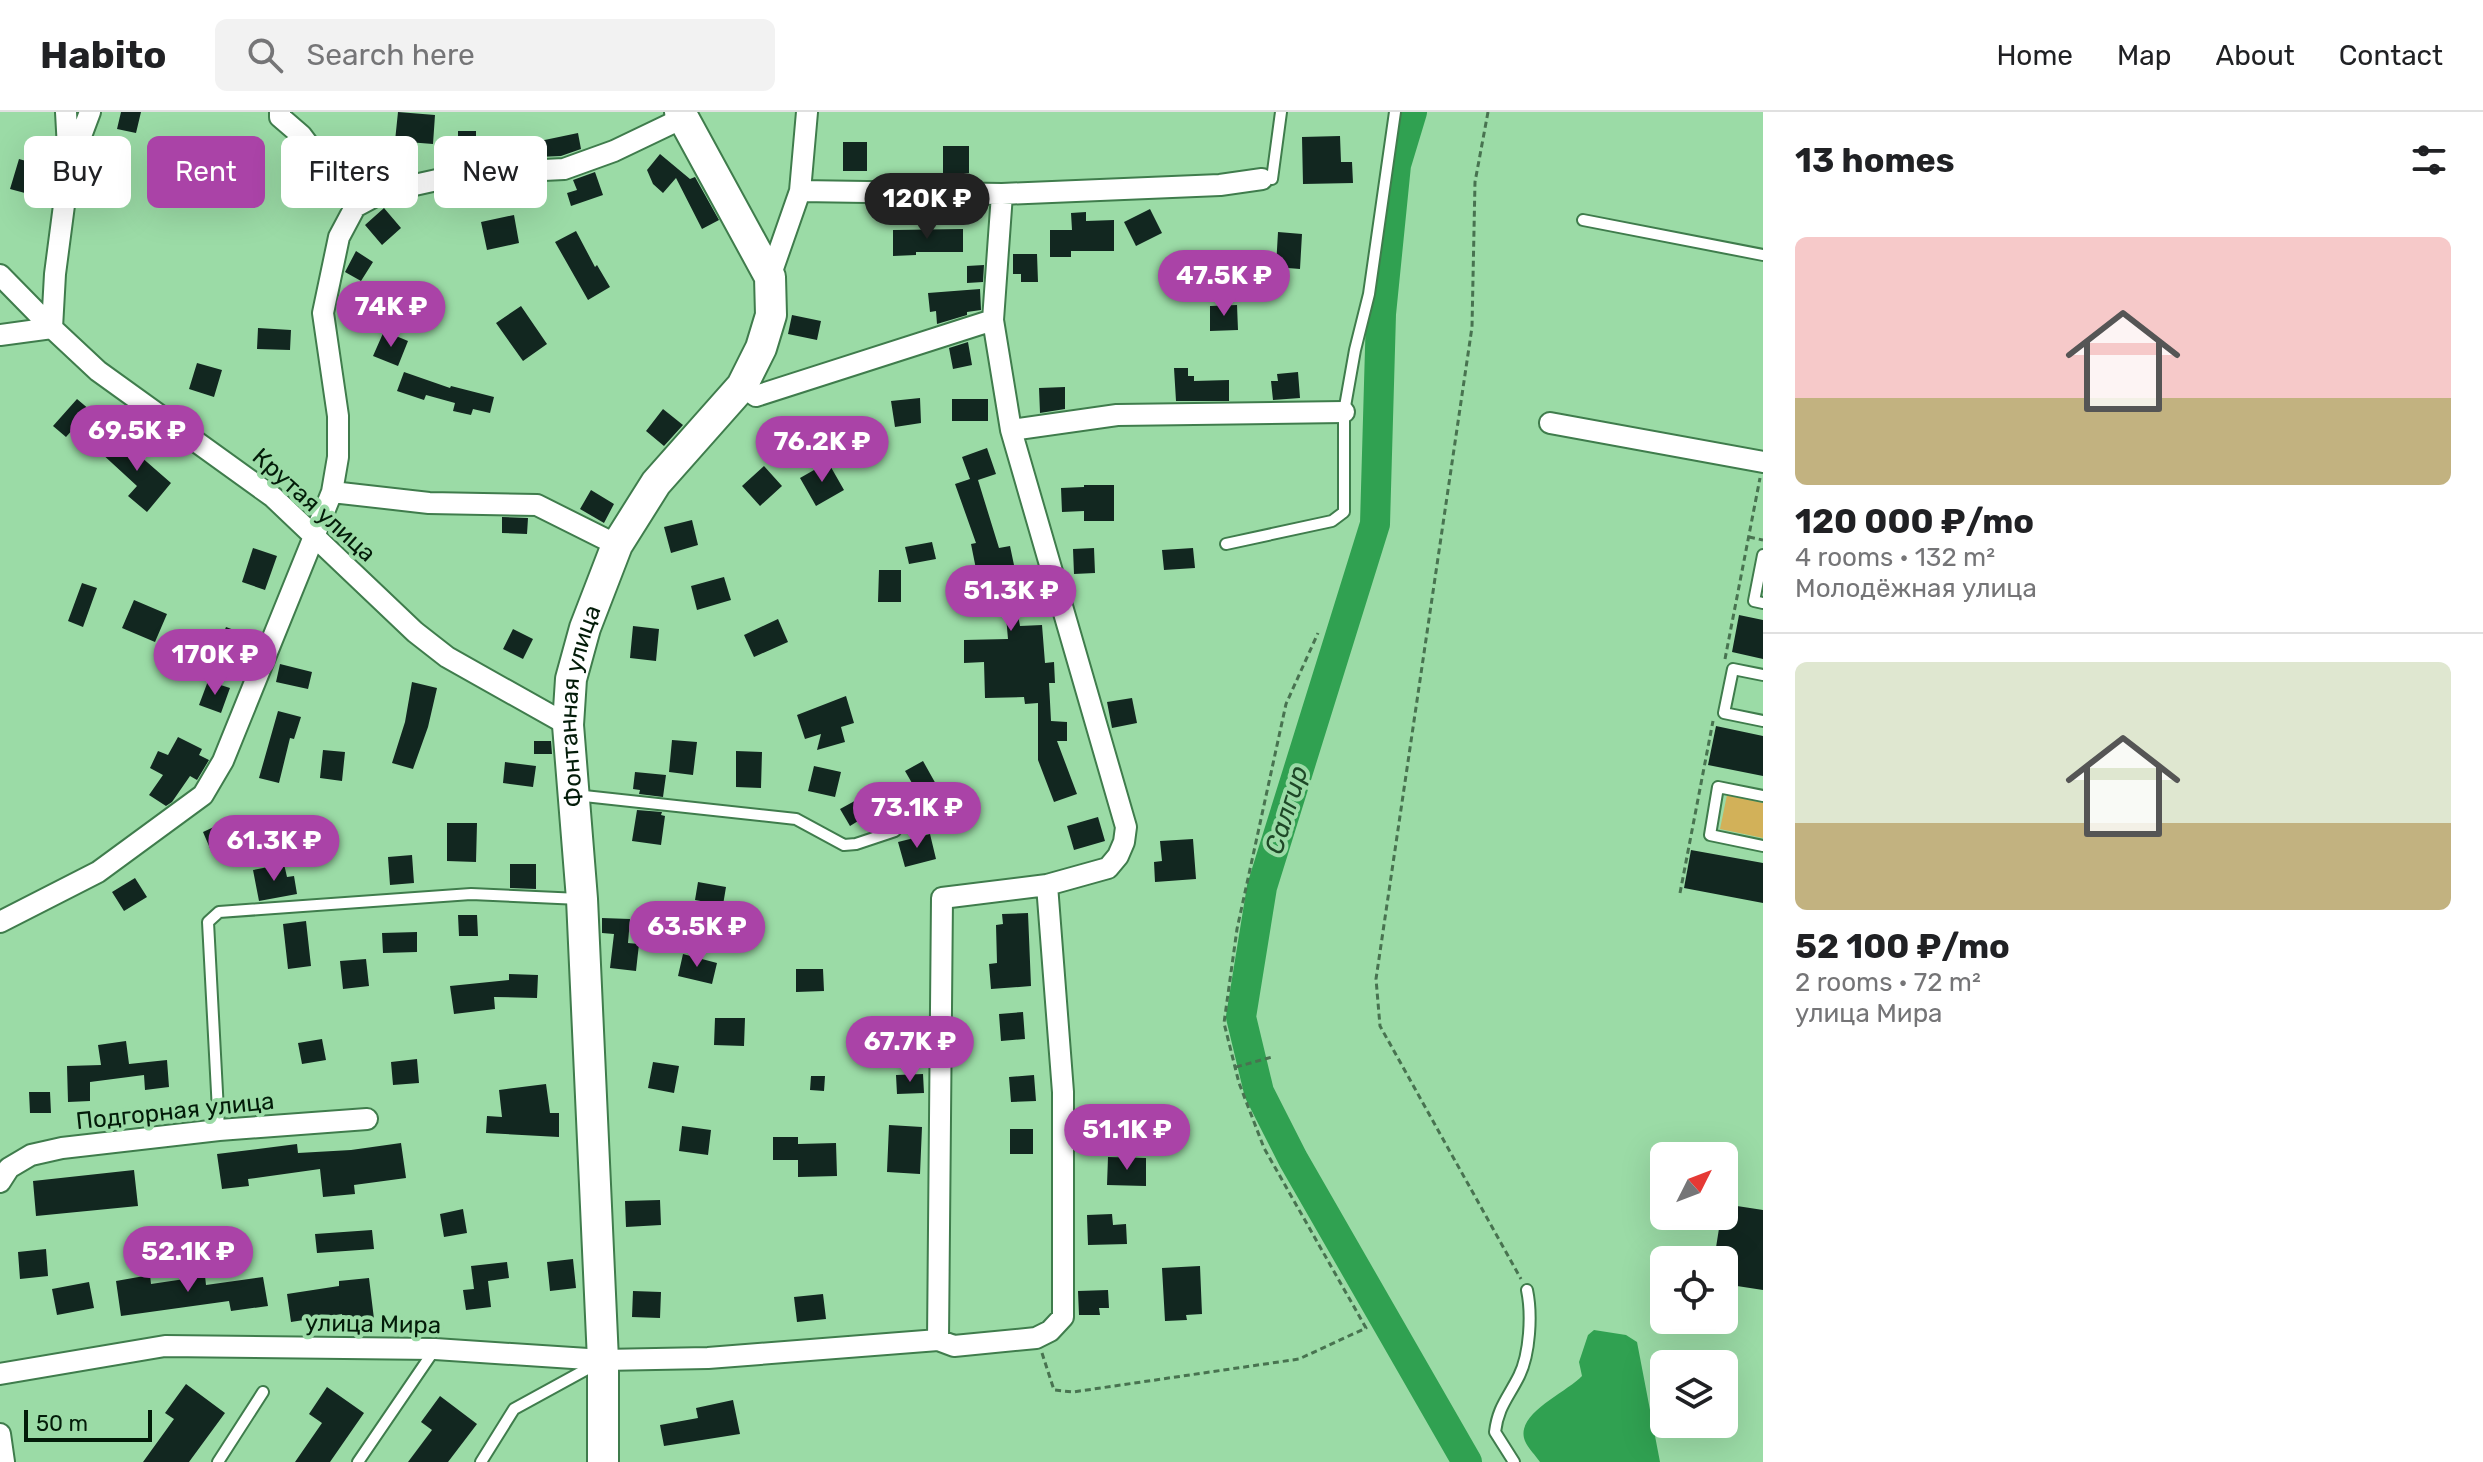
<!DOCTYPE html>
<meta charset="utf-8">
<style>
body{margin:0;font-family:Rubik,sans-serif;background:#f2f2f2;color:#202124;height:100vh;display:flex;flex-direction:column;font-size:30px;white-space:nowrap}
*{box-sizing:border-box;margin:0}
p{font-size:26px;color:#757577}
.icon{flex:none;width:44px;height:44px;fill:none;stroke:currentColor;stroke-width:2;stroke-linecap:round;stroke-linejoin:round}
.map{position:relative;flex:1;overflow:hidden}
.drawer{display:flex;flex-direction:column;background:#fff;width:720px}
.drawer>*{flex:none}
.guide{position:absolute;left:24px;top:24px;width:760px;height:72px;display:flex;gap:16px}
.needle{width:52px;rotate:48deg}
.buttons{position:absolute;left:1650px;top:1030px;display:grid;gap:16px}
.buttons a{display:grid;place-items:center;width:88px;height:88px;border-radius:12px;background:#fff;box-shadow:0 8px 32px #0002;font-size:40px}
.scale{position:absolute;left:24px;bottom:20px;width:128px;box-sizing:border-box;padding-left:8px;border:4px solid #031c09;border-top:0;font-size:22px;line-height:28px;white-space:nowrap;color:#031c09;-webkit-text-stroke:6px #9bdba6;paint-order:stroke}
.price{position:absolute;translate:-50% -68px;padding:0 18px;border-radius:28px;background:#aa43a7;color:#fff;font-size:26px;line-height:52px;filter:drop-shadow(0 2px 4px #0008)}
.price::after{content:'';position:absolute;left:50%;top:48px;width:24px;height:18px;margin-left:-12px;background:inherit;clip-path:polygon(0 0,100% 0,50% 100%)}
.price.active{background:#222;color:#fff}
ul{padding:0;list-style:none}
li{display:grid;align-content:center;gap:16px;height:424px;padding:0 32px}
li+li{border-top:2px solid #e0e0e0}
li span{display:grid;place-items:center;height:248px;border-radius:12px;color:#555}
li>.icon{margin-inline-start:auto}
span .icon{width:144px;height:144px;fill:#fffc;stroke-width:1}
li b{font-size:34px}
h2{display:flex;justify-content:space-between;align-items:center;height:96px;padding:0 32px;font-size:34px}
.pill{padding:0 28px;border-radius:12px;background:#fff;box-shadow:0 8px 32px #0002;font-size:28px;line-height:72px}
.pill.active{background:#aa43a7;color:#fff}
header{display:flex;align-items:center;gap:48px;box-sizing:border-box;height:112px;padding:0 40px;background:#fff;border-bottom:2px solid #e0e0e0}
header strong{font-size:38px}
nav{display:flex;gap:44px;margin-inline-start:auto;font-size:28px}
.search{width:560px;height:72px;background:#f2f2f2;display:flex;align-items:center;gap:20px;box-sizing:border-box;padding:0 28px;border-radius:12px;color:#757577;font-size:30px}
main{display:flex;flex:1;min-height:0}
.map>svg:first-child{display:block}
.green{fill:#d2b159}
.water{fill:#30a151}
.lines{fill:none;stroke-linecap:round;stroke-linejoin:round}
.river{stroke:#30a151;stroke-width:30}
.building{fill:#122720}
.service-casing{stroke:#3f7c4c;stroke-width:14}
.minor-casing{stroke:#3f7c4c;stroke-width:24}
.secondary-casing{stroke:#3f7c4c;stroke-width:34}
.path{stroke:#487350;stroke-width:3;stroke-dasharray:6 4;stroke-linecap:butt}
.service{stroke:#fff;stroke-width:10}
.minor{stroke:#fff;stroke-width:20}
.secondary{stroke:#fff;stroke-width:30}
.labels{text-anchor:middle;stroke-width:8;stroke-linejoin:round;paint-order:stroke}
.street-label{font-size:24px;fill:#031c09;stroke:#9bdba6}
.water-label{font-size:26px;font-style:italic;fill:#1e4827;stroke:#9bdba6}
</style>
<header>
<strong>Habito</strong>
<div class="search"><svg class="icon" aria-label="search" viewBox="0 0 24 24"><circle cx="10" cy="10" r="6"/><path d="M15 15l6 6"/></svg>Search here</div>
<nav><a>Home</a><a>Map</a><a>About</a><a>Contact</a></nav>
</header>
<main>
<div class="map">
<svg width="1763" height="1350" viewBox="0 0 1763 1350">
<rect width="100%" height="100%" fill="#9bdba6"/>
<path class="green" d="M1727,683l36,8v35l-43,-9z"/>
<path class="water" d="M1594,1218l32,5 11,7 23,120h-120c-4,-6 -12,-14 -15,-21 -11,-27 41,-48 57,-65l-3,-14 9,-27z"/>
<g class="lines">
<path class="river" d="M1412,0l-16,53 -15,149 -6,210 -113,363 -21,130 18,75 34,67 174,303"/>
</g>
<path class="building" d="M121,0h20l-5,21 -19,-4z
M398,0l37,3 -2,29 -38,-3z
M458,19h18v27h-18z
M578,21l3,16 -20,7 -23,1 -3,-15z
M1340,24l1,26h11l1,21 -50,1 -1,-47z
M843,30h24v29h-24z
M943,34h26v27h-26z
M660,42l30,25 5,-2 24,43 -17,9 -26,-51 -13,15 -10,-9 -6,-14z
M19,47l25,7 -8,30 -26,-7z
M97,50l22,3 -3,24 -22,-3z
M595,60l8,23 -32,11 -4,-13 10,-3 -4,-10z
M384,96l17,20 -19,17 -17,-20z
M1150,97l12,24 -26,13 -12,-24z
M1086,100v9l28,-1v31h-43v6h-21v-27h22l-1,-17z
M514,103l5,28 -32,7 -6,-28z
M963,117v23h-47v3l-23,1v-26z
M576,119l19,36 2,-2 13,22 -22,13 -33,-58z
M1278,120l24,2 -2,35 -24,-2z
M356,139l17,11 -12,19 -16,-9z
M1013,142h24l1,28h-17v-8h-8z
M984,153l-1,17 -16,1v-17z
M980,177l1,21 -14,2v3l-30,9 -1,-13 -6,1 -2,-19z
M1237,193l1,25 -28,1v-25z
M521,194l26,38 -24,17 -27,-38z
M792,203l29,6 -4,19 -29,-6z
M258,216l33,2 -1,20 -33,-1z
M384,219l24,10 -10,25 -25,-10z
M968,230l4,23 -19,4 -4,-21z
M197,251l25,7 -8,27 -25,-8z
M1174,256h14v8h6v5l35,-1v21h-53z
M404,260l46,16 1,-2 43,11 -4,16 -17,-4 -2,6 -18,-4 2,-8 -29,-8 -2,5 -27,-9z
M1298,260l2,26 -27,2 -2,-19h7l-1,-7z
M1065,275v22l-25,4 -1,-25z
M920,286l1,25 -26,4 -4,-26z
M77,287l13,11 -24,27 -13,-11z
M952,287h36v22h-36z
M663,297l20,16 -19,21 -18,-15z
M116,323l55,48 -24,29 -19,-16 9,-10 -37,-34z
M987,336l9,26 -18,6 21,68 11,-2 4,19 -5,1 11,60 22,-1 3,38 9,-1 1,21h-6l2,38 16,1v19h-10l20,53 -23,8 -16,-42v-57l-13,1 -1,-7 -39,1 -1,-36 -20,1v-23l44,-1 -3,-34 -21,4 -13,-65 5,-1 -21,-59 15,-5 -8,-22z
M828,350l16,28 -28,16 -16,-28z
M764,354l18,20 -22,20 -18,-20z
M1084,373h30v36h-30v-10l-22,1 -1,-24 23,-1z
M591,378l23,14 -10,19 -24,-14z
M502,405l26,1 -1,16 -25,-1z
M692,408l6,25 -27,8 -7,-26z
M932,430l4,17 -27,5 -4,-17z
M253,436l24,8 -12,34 -23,-8z
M1094,436l1,25 -21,1 -1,-25z
M1193,436l2,20 -31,2 -2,-20z
M879,458h22v32h-23z
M724,465l7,23 -34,10 -6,-24z
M82,471l15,5 -14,39 -15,-6z
M134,488l33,14 -12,28 -33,-14z
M1739,503l24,5v39l-31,-7z
M778,507l10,23 -34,15 -10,-22z
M633,514l26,3 -3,32 -26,-3z
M226,515l24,9 -7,18 -10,-4 -2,6 -14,-6z
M513,517l20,10 -10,20 -20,-10z
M280,552l32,8 -4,17 -32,-7z
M208,569l22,7 -9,25 -22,-8z
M412,570l25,6 -9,39 -15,42 -21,-6 13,-41z
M846,584l8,27 -13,4 4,15 -28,8 4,-16 -16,5 -8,-24z
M1132,586l5,25 -25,5 -5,-26z
M278,599l23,6 -7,22 -4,-1 -11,45 -20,-5z
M1716,614l47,10v40l-55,-11z
M178,625l24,12 -3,6 10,5 -12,20 -7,-4 -18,26 -6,4 -17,-11 14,-20 -13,-7 8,-17 10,4z
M672,628l25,2 -4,33 -24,-3z
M534,629h17l1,13h-18z
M323,638l22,2 -3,29 -22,-3z
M736,639l26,1 -1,36 -25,-1z
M923,649l28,50 -17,10 -29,-50z
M505,650l31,4 -3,21 -30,-4z
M814,654l27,6 -6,25 -27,-6z
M635,660l31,3 -3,22 -24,-3 1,-4 -7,-1z
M862,685l9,16 -21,13 -10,-17z
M637,698l25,2 -1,3 4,1 -4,29 -29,-4z
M240,703l9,21 -37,17 -9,-21z
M1098,705l7,24 -31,9 -7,-24z
M447,711h30l-1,39 -29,-1z
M930,722l6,25 -31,8 -7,-25z
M1193,727l3,40 -41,3 -1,-20 8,-1 -2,-20z
M1691,738l72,13v40l-79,-15z
M412,743l2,28 -24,2 -2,-28z
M284,752l3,13 7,-1 3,18 -38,7 -6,-31z
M510,752h26v25l-26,-1z
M135,766l12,19 -23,14 -12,-19z
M698,770l28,5 -3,18 -28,-5z
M1028,801l3,73 -40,3 -2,-25 8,-1 -1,-38 7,-1 -1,-10z
M458,803h19l1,21h-19z
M602,806l28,1 -2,24 11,1 -3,27 -26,-3 4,-34 -12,-1z
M306,809l5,45 -23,3 -5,-45z
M417,820v20l-34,1 -1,-20z
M683,842l34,9 -5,21 -34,-8z
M366,847l3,27 -26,3 -3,-28z
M796,857h27l1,22 -28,1z
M509,862l29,1 -1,23 -43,-1 1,12 -41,5 -4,-28 59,-6z
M1023,900l2,27 -24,2 -2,-27z
M715,906h30l-1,28 -30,-1z
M922,911l2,24 -24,2 -2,-24z
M322,927l4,21 -24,4 -4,-21z
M126,929l3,23 38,-4 2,27 -24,3 -1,-15 -54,7v19l-22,1 -1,-36 34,-1 -3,-20z
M417,947l2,24 -26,2 -2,-23z
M653,950l26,4 -5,27 -26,-5z
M923,962l1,19 -27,1 -1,-19z
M1034,963l2,26 -25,1 -2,-25z
M811,964h14l-1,15 -14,-1z
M546,972l4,29h9v24l-73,-4 1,-17 15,1 -3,-27z
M29,980h21l1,21h-21z
M889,1013l33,2 -2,47 -33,-2z
M682,1014l29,4 -3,25 -29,-4z
M1010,1017h23v25h-23z
M773,1025h25v7l38,-1 1,33 -39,1v-17h-25z
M401,1031l5,35 -52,7 1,9 -32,3 -3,-28 -72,10 1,7 -27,3 -5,-35 80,-10 1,9 53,-3z
M1108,1045l38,1v28l-39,-1z
M134,1058l4,36 -102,10 -3,-35z
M660,1088l1,25 -35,2 -1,-26z
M1724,1092l39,6v80l-39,-6v-24h-10l7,-44h3z
M463,1097l4,24 -23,4 -4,-23z
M1112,1102l1,11 13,-1 1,20 -39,1 -1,-30z
M372,1118l2,19 -57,4 -2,-19z
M46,1137l2,27 -28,3 -2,-27z
M573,1147l3,29 -26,3 -3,-29z
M507,1150l2,16 -21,3 3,26 -25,3 -3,-20 11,-1 -3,-23z
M1200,1154l2,48 -16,1 1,5 -22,1 -3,-53z
M150,1163l1,9 54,-8 1,9 57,-8 5,29 -37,5 -2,-10 -108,15 -5,-35z
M369,1166l5,41 -31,3 -1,-8 -51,8 -4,-28 52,-8v-5z
M89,1170l5,26 -37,7 -5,-26z
M1108,1178l1,18h-10l1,7h-21l-1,-24z
M633,1179l28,1 -1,26 -28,-1z
M823,1182l3,25 -29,3 -3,-25z
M186,1272l39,29 -36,49h-46l31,-43 -9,-6z
M327,1275l37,26 -34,49h-35l27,-39 -13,-9z
M440,1284l37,28 -29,38h-40l24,-32 -11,-8z
M733,1288l7,34 -76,12 -4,-21 38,-7 -2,-10z"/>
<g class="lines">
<g class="service-casing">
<path id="service" d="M1272,67l9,-67
M1583,108l180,35
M1226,432l106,-23 12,-9v-100l11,-62 14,-56 26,-182
M1763,443l-9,46 9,2
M1763,563l-30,-6 -9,44 39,8
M575,683l221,24 48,26 12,-1 39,-13
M1763,684l-45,-9 -8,48 53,11
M219,1018l-11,-208 11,-10 252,-18 109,5
M218,1350l45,-70
M358,1350l77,-113
M481,1350l33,-53 84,-46
M1514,1350l-19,-30c3,-25 13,-34 24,-56 11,-22 13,-62 8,-86"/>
</g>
<g class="minor-casing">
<path id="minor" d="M66,0l3,55 -14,107 -3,54 46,43 175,126 142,135 32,25 121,68
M72,48l18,-48
M800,79l202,3 218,-9 42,-6
M355,95l28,-15 81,-18 100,-5 50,-18 69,-33
M0,163l52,53
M770,165l30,-86 7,-79
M0,223l52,-7
M742,274l14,10 237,-76
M1550,311l213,39
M1011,318l106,-15 227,-3
M332,380l97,11 108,2 80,40
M0,810l98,-50 105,-77 20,-34 109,-269 6,-35v-41l-15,-103 16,-76 16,-30 -54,-72 -21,-18v-5
M0,1070l9,-14 22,-13 31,-7 157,-18 148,-11
M938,1228l4,-442 105,-13 61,-17 10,-12 6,-14 2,-15 -115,-397 -18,-110 9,-126
M0,1262l165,-28 270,3 168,11 105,-2 230,-18 16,6 82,-8 14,-7 13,-14v-225l-16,-207
M0,1322l4,28"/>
</g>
<g class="secondary-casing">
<g id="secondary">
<path id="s1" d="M603,1350v-102l-21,-461 -14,-174 3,-46 14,-51 32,-83 39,-62 86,-97 19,-38 10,-33 -1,-38 -90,-165"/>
</g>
</g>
<path class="path" d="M1488,0l-13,70 -3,145 -96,652 4,47 141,253
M1749,425l14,3
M1725,547l35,-181
M1680,781l33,-172
M1236,955l36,-10
M1042,1241l12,37 19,2 226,-33 67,-31 -102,-180 -25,-65 -15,-60 13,-94 49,-225 32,-71"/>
<use href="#service" class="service"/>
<use href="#minor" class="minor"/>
<use href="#secondary" class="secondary"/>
</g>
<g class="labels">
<g class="street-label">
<text transform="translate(314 393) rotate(42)" y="8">Крутая улица</text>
<text dy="8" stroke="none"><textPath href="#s1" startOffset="758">Фонтанная улица</textPath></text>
<text transform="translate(175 999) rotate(-6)" y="8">Подгорная улица</text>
<text transform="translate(373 1212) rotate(1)" y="8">улица Мира</text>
</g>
<g class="water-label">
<text transform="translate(1286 698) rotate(-73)" y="9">Салгир</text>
</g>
</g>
</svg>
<div class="buttons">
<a><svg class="needle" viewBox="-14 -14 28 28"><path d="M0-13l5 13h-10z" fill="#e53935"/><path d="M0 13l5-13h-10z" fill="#757577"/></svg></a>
<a><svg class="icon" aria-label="locate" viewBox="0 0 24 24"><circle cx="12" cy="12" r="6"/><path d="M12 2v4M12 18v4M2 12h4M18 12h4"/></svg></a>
<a><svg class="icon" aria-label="layers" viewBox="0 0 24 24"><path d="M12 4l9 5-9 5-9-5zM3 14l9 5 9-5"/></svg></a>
</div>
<div class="scale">50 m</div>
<b class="price active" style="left:927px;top:129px">120K ₽</b>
<b class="price" style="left:1224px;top:206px">47.5K ₽</b>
<b class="price" style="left:391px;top:237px">74K ₽</b>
<b class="price" style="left:137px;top:361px">69.5K ₽</b>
<b class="price" style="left:822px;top:372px">76.2K ₽</b>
<b class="price" style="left:1011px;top:521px">51.3K ₽</b>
<b class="price" style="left:215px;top:585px">170K ₽</b>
<b class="price" style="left:917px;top:738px">73.1K ₽</b>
<b class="price" style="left:274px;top:771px">61.3K ₽</b>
<b class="price" style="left:697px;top:857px">63.5K ₽</b>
<b class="price" style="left:910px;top:972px">67.7K ₽</b>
<b class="price" style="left:1127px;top:1060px">51.1K ₽</b>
<b class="price" style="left:188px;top:1182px">52.1K ₽</b>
<div class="guide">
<a class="pill">Buy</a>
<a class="pill active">Rent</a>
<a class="pill">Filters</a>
<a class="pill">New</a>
</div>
</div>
<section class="drawer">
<h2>13 homes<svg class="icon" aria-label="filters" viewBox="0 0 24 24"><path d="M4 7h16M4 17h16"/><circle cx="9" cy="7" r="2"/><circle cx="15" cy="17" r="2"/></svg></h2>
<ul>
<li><span style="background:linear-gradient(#f6c9c9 65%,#c2b280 0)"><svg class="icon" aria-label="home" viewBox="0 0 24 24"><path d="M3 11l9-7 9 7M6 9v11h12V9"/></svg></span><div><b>120 000 ₽/mo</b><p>4 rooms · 132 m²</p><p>Молодёжная улица</p></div></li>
<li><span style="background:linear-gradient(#dfe7d0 65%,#c2b280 0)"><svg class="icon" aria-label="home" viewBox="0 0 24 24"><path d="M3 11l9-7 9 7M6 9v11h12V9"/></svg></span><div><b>52 100 ₽/mo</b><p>2 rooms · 72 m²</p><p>улица Мира</p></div></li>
</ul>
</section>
</main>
